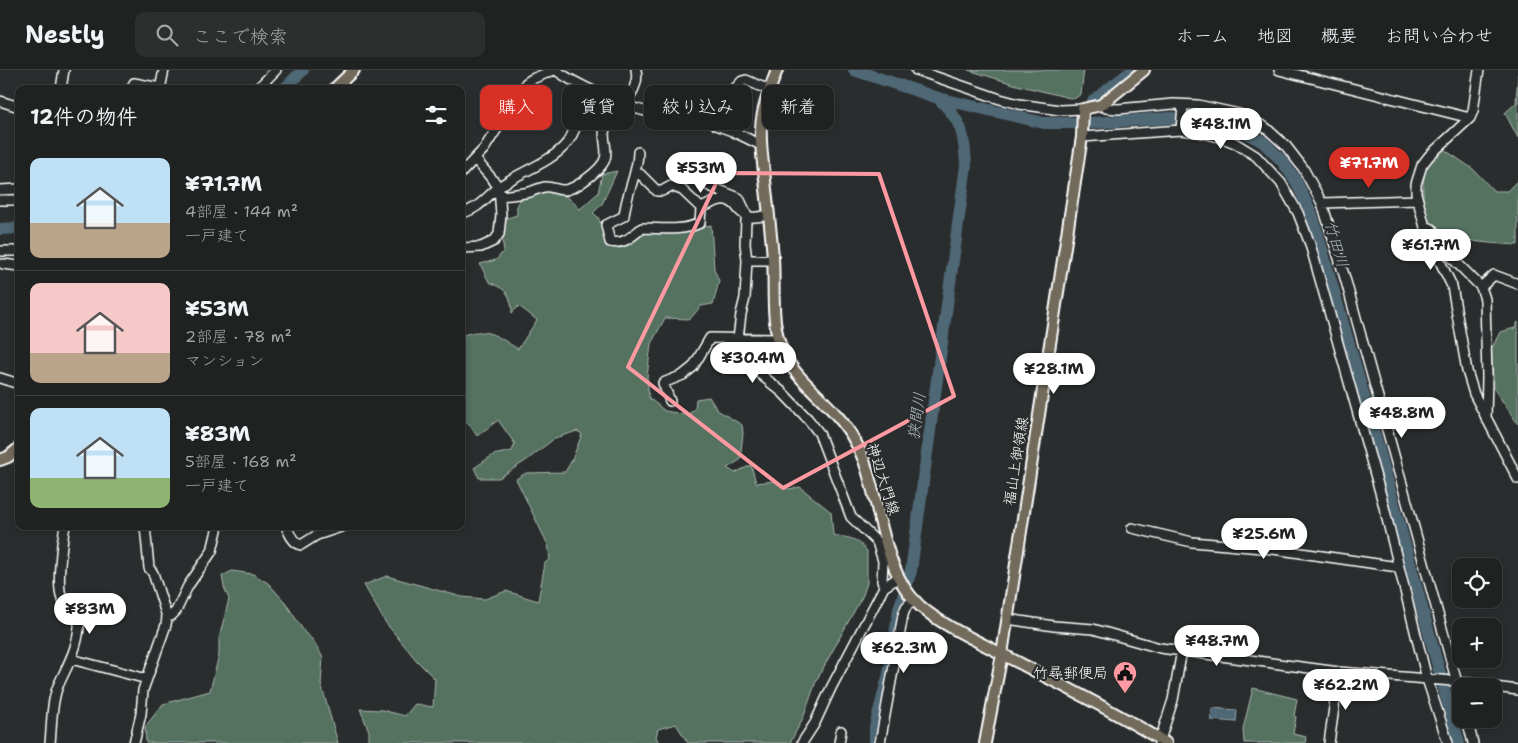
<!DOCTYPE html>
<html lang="ja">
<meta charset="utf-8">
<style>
body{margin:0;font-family:"Shantell Sans","Klee One",sans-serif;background:#2d2f2f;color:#f1f3f6;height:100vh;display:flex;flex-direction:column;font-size:19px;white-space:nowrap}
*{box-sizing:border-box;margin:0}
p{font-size:16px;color:#a2a4a5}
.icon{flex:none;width:28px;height:28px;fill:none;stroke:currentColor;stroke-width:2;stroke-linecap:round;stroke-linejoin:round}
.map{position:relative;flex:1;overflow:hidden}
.drawer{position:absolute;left:15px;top:15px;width:450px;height:445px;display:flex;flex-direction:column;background:#202222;border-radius:10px;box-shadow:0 2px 8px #0003,0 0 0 1px #3d3f40}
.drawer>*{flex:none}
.hud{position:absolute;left:480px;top:15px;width:475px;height:45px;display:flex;gap:10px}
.fabs{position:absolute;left:1452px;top:488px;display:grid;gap:10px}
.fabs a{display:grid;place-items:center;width:50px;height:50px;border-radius:10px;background:#202222;box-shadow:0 2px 8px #0003,0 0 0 1px #3d3f40;font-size:25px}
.price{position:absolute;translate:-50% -42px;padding:0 11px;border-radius:18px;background:#fff;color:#222;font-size:16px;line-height:32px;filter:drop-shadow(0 1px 2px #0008)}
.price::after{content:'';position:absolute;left:50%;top:30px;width:15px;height:11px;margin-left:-8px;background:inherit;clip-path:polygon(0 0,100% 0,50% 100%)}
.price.active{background:#d93025;color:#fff}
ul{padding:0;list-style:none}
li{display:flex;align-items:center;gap:15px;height:125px;padding:0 15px}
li+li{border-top:1px solid #3d3f40}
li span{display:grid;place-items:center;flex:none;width:140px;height:100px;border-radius:10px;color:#555}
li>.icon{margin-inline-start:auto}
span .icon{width:60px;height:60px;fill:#fffc;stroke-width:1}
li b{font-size:21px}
h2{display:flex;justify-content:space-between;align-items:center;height:60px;padding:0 15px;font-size:21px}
.tag{padding:0 18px;border-radius:10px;background:#202222;box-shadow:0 2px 8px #0003,0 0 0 1px #3d3f40;font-size:18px;line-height:45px}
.tag.active{background:#d93025;color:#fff}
header{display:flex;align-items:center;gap:30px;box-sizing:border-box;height:70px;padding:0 25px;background:#202222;border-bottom:1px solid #3d3f40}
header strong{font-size:24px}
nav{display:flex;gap:28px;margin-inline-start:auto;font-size:18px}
.search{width:350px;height:45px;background:#2d2f2f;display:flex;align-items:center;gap:12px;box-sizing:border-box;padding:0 18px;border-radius:10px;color:#a2a4a5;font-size:19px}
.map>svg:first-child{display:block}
.green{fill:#557160;stroke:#aab8b0}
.water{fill:#506775;stroke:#96a4ac}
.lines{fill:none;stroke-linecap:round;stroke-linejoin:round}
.river{stroke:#506775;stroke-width:12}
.minor-casing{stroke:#fff;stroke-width:12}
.major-casing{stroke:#fff;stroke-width:14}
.minor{stroke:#2a2d2e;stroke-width:9}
.major{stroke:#726b5a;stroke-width:10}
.marked{fill:none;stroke:#ff9aa2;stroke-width:4;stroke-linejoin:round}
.labels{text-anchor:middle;stroke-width:4.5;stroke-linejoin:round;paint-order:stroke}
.street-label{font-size:15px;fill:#fff;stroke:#2a2d2e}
.poi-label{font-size:15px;fill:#fff;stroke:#2a2d2e;text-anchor:end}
.water-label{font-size:16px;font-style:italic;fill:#b0bbc1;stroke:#2a2d2e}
</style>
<header>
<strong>Nestly</strong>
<div class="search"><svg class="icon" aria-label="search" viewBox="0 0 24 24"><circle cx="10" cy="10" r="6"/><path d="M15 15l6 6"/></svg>ここで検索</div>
<nav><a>ホーム</a><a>地図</a><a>概要</a><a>お問い合わせ</a></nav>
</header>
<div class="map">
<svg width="1518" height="673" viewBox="0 0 1518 673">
<rect width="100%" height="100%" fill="#2a2d2e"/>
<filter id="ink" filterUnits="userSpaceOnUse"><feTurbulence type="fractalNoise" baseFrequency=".02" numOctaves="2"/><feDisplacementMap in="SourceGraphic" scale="10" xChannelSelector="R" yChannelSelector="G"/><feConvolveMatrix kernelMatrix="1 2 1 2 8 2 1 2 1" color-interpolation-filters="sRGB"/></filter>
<g filter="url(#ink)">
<path class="green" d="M968,0h116l-3,24 -7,5 -57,-14z
M1518,4v64l-13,-25 11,-10z
M1442,78l31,21 21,22h13l11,-11v65c-28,-2 -72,-2 -90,-26 -5,-6 -5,-19 -5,-27 0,-21 4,-29 19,-44z
M617,101l-15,33 -9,9 5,4 10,27 26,-4 13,-7 30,-1 34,-7 3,44 5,12 -6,23 -12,2 -11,13 -25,-1 -14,26 -4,33 2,21 16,13 22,4 8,-6 1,-10 13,-2 8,13 25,15 1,8 -3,27 -13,8 8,5 16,-8 5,18 19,-2 13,8 12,-2 31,25 2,23c19,4 21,1 34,16v32l-4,12 -47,86 -12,35 -14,27h-102l-12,-19 -18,5 -2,8 3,6h-290v-12l-9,-22 22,1 23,6 10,-12 18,3 2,-28 -18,-18 -32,-39 -21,-37 23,-9 75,21 23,2 21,-8 32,10 7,-38 5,-4 -2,-14 -32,-66 10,-6 39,-1 7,-12 10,-26 -5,-3 -22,7 -28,22 -28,18h-20l-5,-10 19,-13 19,-4 3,-7 -17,-24 -21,16 -8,-12 -8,-3v-85c25,-10 36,0 57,13l19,-29 -18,-14 -7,7c-1,-19 -6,-24 -23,-31l-9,-18 16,-4 8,-9 -2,-12 2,-20 13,-4c0,-4 -1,-9 1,-12 8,-16 33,-15 47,-7 5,2 10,8 15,13l18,-16 4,-19z
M1518,252v102l-24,-35 -3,-39 9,-18 15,-4z
M232,501l21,3 15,9 17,19 20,31 8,7 10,18 -2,26 17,59h-192l-1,-16 18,-23 47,-13 9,-36v-17l10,-39 -5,-12 -2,-11z
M1253,618l44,11 -3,17 2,1 -3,17 13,3 -1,6h-61l-1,-14z"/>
<path class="water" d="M1212,638l25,2 -1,12 -25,-2z"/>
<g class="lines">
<path class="river" d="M854,0l84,28 106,25h47l80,-5 33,2 35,9 24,13 19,19 14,20 16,34 59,206 88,322
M284,19l19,-19
M1093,31l40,-31
M0,159l19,-1
M875,673v-16l14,-54 10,-64 12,-38 55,-406c-2,-33 -4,-44 -28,-67"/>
<g class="minor-casing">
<path id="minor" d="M556,0c15,12 80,43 98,42 13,-1 23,-12 36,-13 22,-1 36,1 52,-18l4,-1 23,10
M916,0l84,29 19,5 41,6 23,-1
M1279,0l191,48
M1479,0l-6,41 -3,7 -41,38 -7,9 -6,19v9l11,42 25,51 15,85 7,23 44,85
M61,19l3,-19
M131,19l3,-6 26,5
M160,19l4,-19
M257,19l19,-19
M735,19l4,6 -7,36 29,14
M705,30v4l11,21 16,6
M0,31l19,6
M1101,35l5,3 12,1 55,-5 25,1 41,9 26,13 21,19 17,22 19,35 23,75 116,419
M1181,60l2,-25
M1082,67l99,-7 17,2 22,5 15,6 21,13 25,27 17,30 12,31 72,255 45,180 21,64
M638,82c0,22 -12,41 -14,64l-18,9 4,17c14,3 22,-6 32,-14 19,0 39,4 58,-5l1,-15
M690,98l19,18 30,12 9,19 -2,3 -1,24 2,16 -2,38 -4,16 -3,25 2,16 8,9 34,28 26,27 11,14 32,84 26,25 6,19 -1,20 2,6
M636,102l4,2 17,17h5l9,-5 11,4 19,18c16,-7 26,-15 38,2 3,3 6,6 10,7 5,1 14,-1 20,-2
M461,103l23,-24 42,-66 6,-4 22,-9
M0,120l19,-1
M500,126c10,-1 20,-2 30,-4 5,-2 10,-4 14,-5 7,-1 13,3 19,3 11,1 39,-21 42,-31 4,-13 -6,-24 3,-37 11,-13 33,-32 28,-52
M0,130h19
M1322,133l96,-3
M461,143c17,-3 25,-16 38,-26 20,-15 52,-24 68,-44 11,-15 15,-37 20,-55
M1425,156l7,3 21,30 28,28 4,12 2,78 -1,42
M461,178l20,-1 13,-6 5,-7 2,-19 -2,-28 -24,-28
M0,181h19
M747,190h26
M3,194l16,2
M1481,217l13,-12 24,9
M0,308l19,6
M670,331l-7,-18 20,-8 10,-8 17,-29 68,1
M145,456l4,42 4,5 14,44
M286,456c3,7 7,17 15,19l16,-10 27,-9
M1132,458l60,14 81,7 125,18
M1007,549l47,7 39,3 67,19 179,24 114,9 36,5
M71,589l76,20
M1494,617l24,3
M1467,649l6,24
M50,673c2,-18 1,-40 8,-57 9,-20 20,-38 21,-60 1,-15 -12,-16 -17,-28 -6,-12 0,-57 3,-72
M134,673l7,-29 2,-24 23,-65 1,-8 4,-1 5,-5 12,-25 24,-35 6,-25
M802,673l13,-20 16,-35 53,-101 15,-10
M839,673l2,-12
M880,673l23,-128 3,-8 8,-8
M1159,673l14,-43 9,-50
M1329,673l10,-71"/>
</g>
<g class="major-casing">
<path id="major" d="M777,0c-7,19 -15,38 -16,58 -1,18 2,35 4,52 3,26 6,52 8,78 2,30 -3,66 10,94 11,24 33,40 50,59 13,14 23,29 30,47 18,46 19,114 57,148 20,18 57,35 82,48 55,29 111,56 164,89
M334,19l20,-19
M0,390l8,-3 11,-9
M985,673l17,-89 80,-517 1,-28 18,-4 43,-35"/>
</g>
<use href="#minor" class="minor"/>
<use href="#major" class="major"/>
</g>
</g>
<path class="marked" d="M721,103l158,1 75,222 -171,92 -155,-121z"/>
<defs>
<g id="civic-pin" transform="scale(1.25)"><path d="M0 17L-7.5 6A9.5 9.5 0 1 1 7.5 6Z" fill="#ff9aa2" stroke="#2a2d2e"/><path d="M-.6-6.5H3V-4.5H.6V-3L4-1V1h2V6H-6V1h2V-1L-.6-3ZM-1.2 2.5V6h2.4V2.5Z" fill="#111"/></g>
</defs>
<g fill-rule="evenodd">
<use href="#civic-pin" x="1125" y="603"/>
</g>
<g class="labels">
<g class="street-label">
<text transform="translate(1016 391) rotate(-81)" y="5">福山上御領線</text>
<text transform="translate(883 409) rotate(72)" y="5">神辺大門線</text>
</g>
<g class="poi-label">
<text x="1108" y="608">竹尋郵便局</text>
</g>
<g class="water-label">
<text transform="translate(1337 174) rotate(74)" y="6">竹田川</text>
<text transform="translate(916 346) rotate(-82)" y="6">狭間川</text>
</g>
</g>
</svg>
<div class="fabs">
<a><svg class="icon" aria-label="locate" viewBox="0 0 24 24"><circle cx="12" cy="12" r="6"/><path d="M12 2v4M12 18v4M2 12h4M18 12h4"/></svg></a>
<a>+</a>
<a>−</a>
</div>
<b class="price" style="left:1221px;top:80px">¥48.1M</b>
<b class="price active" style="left:1369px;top:119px">¥71.7M</b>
<b class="price" style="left:701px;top:124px">¥53M</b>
<b class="price" style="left:1431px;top:201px">¥61.7M</b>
<b class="price" style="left:753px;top:314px">¥30.4M</b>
<b class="price" style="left:1054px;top:325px">¥28.1M</b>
<b class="price" style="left:1402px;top:369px">¥48.8M</b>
<b class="price" style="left:1264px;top:490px">¥25.6M</b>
<b class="price" style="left:90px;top:565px">¥83M</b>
<b class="price" style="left:1217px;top:597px">¥48.7M</b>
<b class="price" style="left:904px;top:604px">¥62.3M</b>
<b class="price" style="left:1346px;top:641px">¥62.2M</b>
<div class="hud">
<a class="tag active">購入</a>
<a class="tag">賃貸</a>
<a class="tag">絞り込み</a>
<a class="tag">新着</a>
</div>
<section class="drawer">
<h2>12件の物件<svg class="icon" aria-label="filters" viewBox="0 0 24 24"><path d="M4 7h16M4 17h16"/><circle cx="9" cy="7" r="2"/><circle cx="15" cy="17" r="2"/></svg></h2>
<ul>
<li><span style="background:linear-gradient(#bfe0f5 65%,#b9a48a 0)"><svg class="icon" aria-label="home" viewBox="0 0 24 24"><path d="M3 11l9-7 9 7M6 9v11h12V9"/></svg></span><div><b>¥71.7M</b><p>4部屋 · 144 m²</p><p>一戸建て</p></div></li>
<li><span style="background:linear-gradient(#f6c9c9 70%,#b9a48a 0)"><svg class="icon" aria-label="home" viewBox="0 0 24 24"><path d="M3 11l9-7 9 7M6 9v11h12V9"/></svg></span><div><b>¥53M</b><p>2部屋 · 78 m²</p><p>マンション</p></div></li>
<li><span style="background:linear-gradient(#bfe0f5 70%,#8fb573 0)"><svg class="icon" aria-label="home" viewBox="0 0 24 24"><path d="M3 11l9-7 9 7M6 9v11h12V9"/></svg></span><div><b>¥83M</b><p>5部屋 · 168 m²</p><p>一戸建て</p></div></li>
</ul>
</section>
</div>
